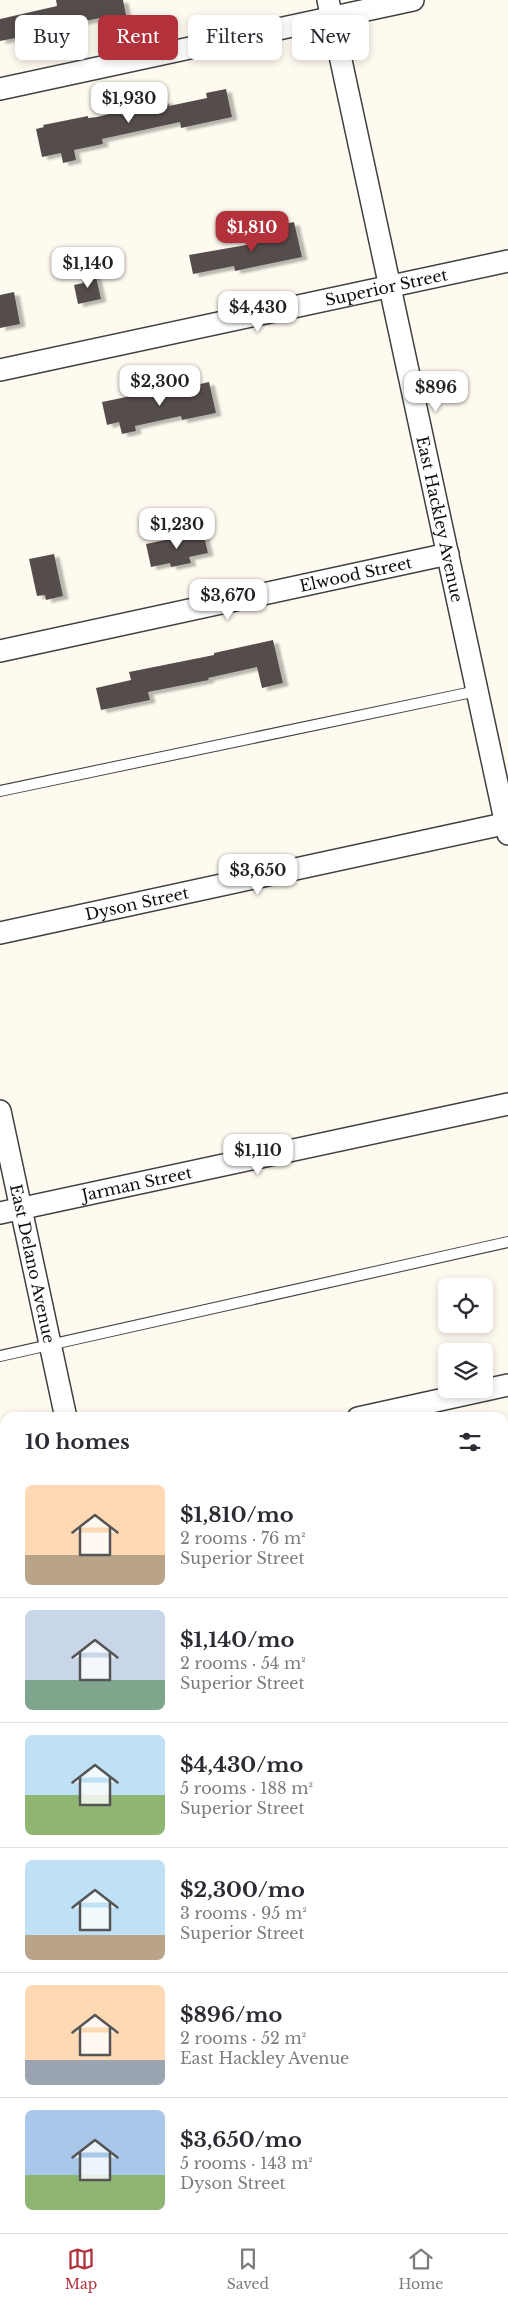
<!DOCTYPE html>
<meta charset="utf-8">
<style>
body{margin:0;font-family:"Libre Baskerville",serif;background:#f2f2f3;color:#2b2b33;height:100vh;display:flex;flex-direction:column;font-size:19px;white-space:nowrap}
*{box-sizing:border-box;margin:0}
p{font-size:16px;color:#7c7c81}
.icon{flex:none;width:28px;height:28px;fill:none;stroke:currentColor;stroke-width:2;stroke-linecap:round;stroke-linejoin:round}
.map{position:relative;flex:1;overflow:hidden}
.drawer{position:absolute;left:0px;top:1412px;width:509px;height:821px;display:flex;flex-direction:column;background:#fff;border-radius:15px 15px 0 0;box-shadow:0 2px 8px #0003}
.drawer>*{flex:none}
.guide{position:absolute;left:15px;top:15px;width:479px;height:45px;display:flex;gap:10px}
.fabs{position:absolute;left:438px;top:1278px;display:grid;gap:10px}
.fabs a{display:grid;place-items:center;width:55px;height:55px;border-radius:8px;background:#fff;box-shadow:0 2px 8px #0003;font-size:25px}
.price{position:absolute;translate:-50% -42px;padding:0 11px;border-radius:10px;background:#fff;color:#222;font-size:16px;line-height:32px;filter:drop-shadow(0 1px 2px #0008)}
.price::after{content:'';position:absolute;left:50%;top:30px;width:15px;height:11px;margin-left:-8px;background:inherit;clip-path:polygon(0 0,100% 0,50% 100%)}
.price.current{background:#b2313b;color:#fff}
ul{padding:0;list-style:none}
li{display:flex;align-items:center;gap:15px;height:125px;padding:0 25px}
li+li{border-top:1px solid #e1e1e2}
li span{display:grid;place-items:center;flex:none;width:140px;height:100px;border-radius:8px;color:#555}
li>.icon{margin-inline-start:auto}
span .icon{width:60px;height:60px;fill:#fffc;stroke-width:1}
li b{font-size:21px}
h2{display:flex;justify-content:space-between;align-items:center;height:60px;padding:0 25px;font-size:21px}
.pill{padding:0 18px;border-radius:8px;background:#fff;box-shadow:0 2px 8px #0003;font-size:18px;line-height:45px}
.pill.current{background:#b2313b;color:#fff}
.tabs{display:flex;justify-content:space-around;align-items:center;height:70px;border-top:1px solid #e1e1e2;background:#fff;font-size:14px;color:#7c7c81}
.tabs a{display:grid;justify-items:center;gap:2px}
.tabs .current{color:#b2313b}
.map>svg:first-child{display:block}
.building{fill:#554e4b;filter:url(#shadow)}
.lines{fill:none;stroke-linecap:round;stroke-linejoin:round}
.service-casing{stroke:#404040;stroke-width:12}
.minor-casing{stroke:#404040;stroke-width:24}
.service{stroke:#fff;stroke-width:10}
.minor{stroke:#fff;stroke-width:21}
.labels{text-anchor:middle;stroke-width:5;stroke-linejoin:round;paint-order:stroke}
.street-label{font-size:16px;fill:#0d0d0d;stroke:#fff}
</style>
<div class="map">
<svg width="508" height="2233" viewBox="0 0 508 2233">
<defs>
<filter id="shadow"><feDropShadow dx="5.5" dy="3" stdDeviation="1" flood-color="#0004"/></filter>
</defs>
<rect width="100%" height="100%" fill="#fefaef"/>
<path class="building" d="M56,0h67l3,15 -20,4 -1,-2 -60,12 1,3 -46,9v-22l57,-13z
M226,89l6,28 -51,11 -1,-6 -78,17 1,5 -29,6 2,10 -13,3 -2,-10 -19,4 -6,-28 8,-2 -1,-2 45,-9v2l9,-1 70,-17 2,6 38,-8 -1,-5z
M294,222l8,35 -67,14 -1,-5 -41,8 -4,-19 85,-15 -3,-13z
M95,272l6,27 -23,5 -4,-19 9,-2 -2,-8z
M14,292l6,32 -20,4v-33z
M209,382l7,31 -34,7 -1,-4 -46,10 1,5 -14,3 -3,-12 -12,3 -5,-23 63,-13 1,3z
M203,532l5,21 -19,4 2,6 -20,4 -1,-4 -19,4 -5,-23z
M54,554l9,42 -17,4 -1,-5 -8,1 -8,-37z
M273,640l10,43 -21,5 -5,-21 -49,11 1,2 -61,12 2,8 -49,10 -5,-22 35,-8 -2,-8 85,-17v-2z"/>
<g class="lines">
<g class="service-casing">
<path id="service" d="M0,791l477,-100
M0,1356l508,-114
M504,1526l4,-1
M0,1637l5,-1
M504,1814l4,-1
M0,1927l5,-2
M504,2094l4,-1
M0,2200l5,-1"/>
</g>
<g class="minor-casing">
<g id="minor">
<path id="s1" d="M328,0l180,834"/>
<path d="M0,89l413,-89"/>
<path id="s2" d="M0,370l508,-109"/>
<path id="s3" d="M0,651l448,-97"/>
<path id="s4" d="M0,933l508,-110"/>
<path id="s5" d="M0,1111l66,307"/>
<path id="s6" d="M0,1213l508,-109"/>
<path d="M358,1418l150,-33"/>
<path d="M0,1494l5,-1"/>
<path d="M504,1667l4,-1"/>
<path d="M0,1773l5,-1"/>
<path d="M504,1955l4,-1"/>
<path d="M0,2066l5,-1"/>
<path d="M246,2229l1,4"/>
</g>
</g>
<use href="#service" class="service"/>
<use href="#minor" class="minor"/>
</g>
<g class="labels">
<g class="street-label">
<text dy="6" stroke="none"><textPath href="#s2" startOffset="395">Superior Street</textPath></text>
<text dy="6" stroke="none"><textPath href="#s1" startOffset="531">East Hackley Avenue</textPath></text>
<text dy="6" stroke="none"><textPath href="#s3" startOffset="364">Elwood Street</textPath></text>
<text dy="6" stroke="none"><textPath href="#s4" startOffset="140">Dyson Street</textPath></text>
<text dy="6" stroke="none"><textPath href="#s6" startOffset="140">Jarman Street</textPath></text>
<text dy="6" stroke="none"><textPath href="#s5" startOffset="156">East Delano Avenue</textPath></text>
</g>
</g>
</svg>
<div class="fabs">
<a><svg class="icon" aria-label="locate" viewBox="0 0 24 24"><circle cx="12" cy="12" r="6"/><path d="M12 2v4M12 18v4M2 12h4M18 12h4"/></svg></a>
<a><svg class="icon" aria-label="layers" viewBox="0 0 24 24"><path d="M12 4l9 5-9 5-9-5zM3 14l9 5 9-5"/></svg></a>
</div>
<b class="price" style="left:129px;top:124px">$1,930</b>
<b class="price current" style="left:252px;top:253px">$1,810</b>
<b class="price" style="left:88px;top:289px">$1,140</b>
<b class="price" style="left:258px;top:333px">$4,430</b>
<b class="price" style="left:160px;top:407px">$2,300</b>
<b class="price" style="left:436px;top:413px">$896</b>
<b class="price" style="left:177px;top:550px">$1,230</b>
<b class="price" style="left:228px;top:621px">$3,670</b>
<b class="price" style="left:258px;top:896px">$3,650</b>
<b class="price" style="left:258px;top:1176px">$1,110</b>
<div class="guide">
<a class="pill">Buy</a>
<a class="pill current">Rent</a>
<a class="pill">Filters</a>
<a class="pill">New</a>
</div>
<section class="drawer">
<h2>10 homes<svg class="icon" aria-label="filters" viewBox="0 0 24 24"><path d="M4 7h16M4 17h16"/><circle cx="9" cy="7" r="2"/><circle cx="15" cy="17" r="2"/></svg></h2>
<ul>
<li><span style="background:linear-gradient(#ffd9b3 70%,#b9a48a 0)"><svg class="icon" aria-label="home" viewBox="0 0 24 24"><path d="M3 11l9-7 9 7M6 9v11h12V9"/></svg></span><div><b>$1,810/mo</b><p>2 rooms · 76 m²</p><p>Superior Street</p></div></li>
<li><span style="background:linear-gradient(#c9d6e8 70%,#7fa58c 0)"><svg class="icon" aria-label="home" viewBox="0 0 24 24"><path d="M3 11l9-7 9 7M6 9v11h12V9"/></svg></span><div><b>$1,140/mo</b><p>2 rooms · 54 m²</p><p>Superior Street</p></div></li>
<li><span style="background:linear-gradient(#bfe0f5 60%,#8fb573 0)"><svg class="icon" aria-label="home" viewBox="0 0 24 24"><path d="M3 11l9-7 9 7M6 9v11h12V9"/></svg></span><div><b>$4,430/mo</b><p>5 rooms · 188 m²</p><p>Superior Street</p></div></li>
<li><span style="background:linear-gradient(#bfe0f5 75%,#b9a48a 0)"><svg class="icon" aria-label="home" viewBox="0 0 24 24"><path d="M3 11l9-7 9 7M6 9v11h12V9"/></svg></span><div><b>$2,300/mo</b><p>3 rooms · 95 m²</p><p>Superior Street</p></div></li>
<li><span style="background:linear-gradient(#ffd9b3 75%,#9aa5b1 0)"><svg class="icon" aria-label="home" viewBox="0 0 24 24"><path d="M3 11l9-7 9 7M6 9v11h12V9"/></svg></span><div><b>$896/mo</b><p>2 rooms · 52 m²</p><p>East Hackley Avenue</p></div></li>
<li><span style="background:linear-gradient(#a9c7e8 65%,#8fb573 0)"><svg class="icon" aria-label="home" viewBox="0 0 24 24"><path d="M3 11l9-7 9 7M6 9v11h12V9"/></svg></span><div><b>$3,650/mo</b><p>5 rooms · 143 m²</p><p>Dyson Street</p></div></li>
</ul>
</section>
</div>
<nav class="tabs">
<a class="current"><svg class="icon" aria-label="map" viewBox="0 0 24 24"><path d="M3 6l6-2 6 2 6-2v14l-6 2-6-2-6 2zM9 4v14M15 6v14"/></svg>Map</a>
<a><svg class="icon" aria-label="saved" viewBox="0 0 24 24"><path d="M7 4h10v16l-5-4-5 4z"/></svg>Saved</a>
<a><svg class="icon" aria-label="home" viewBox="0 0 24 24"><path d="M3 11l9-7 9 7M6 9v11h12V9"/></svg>Home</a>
</nav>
